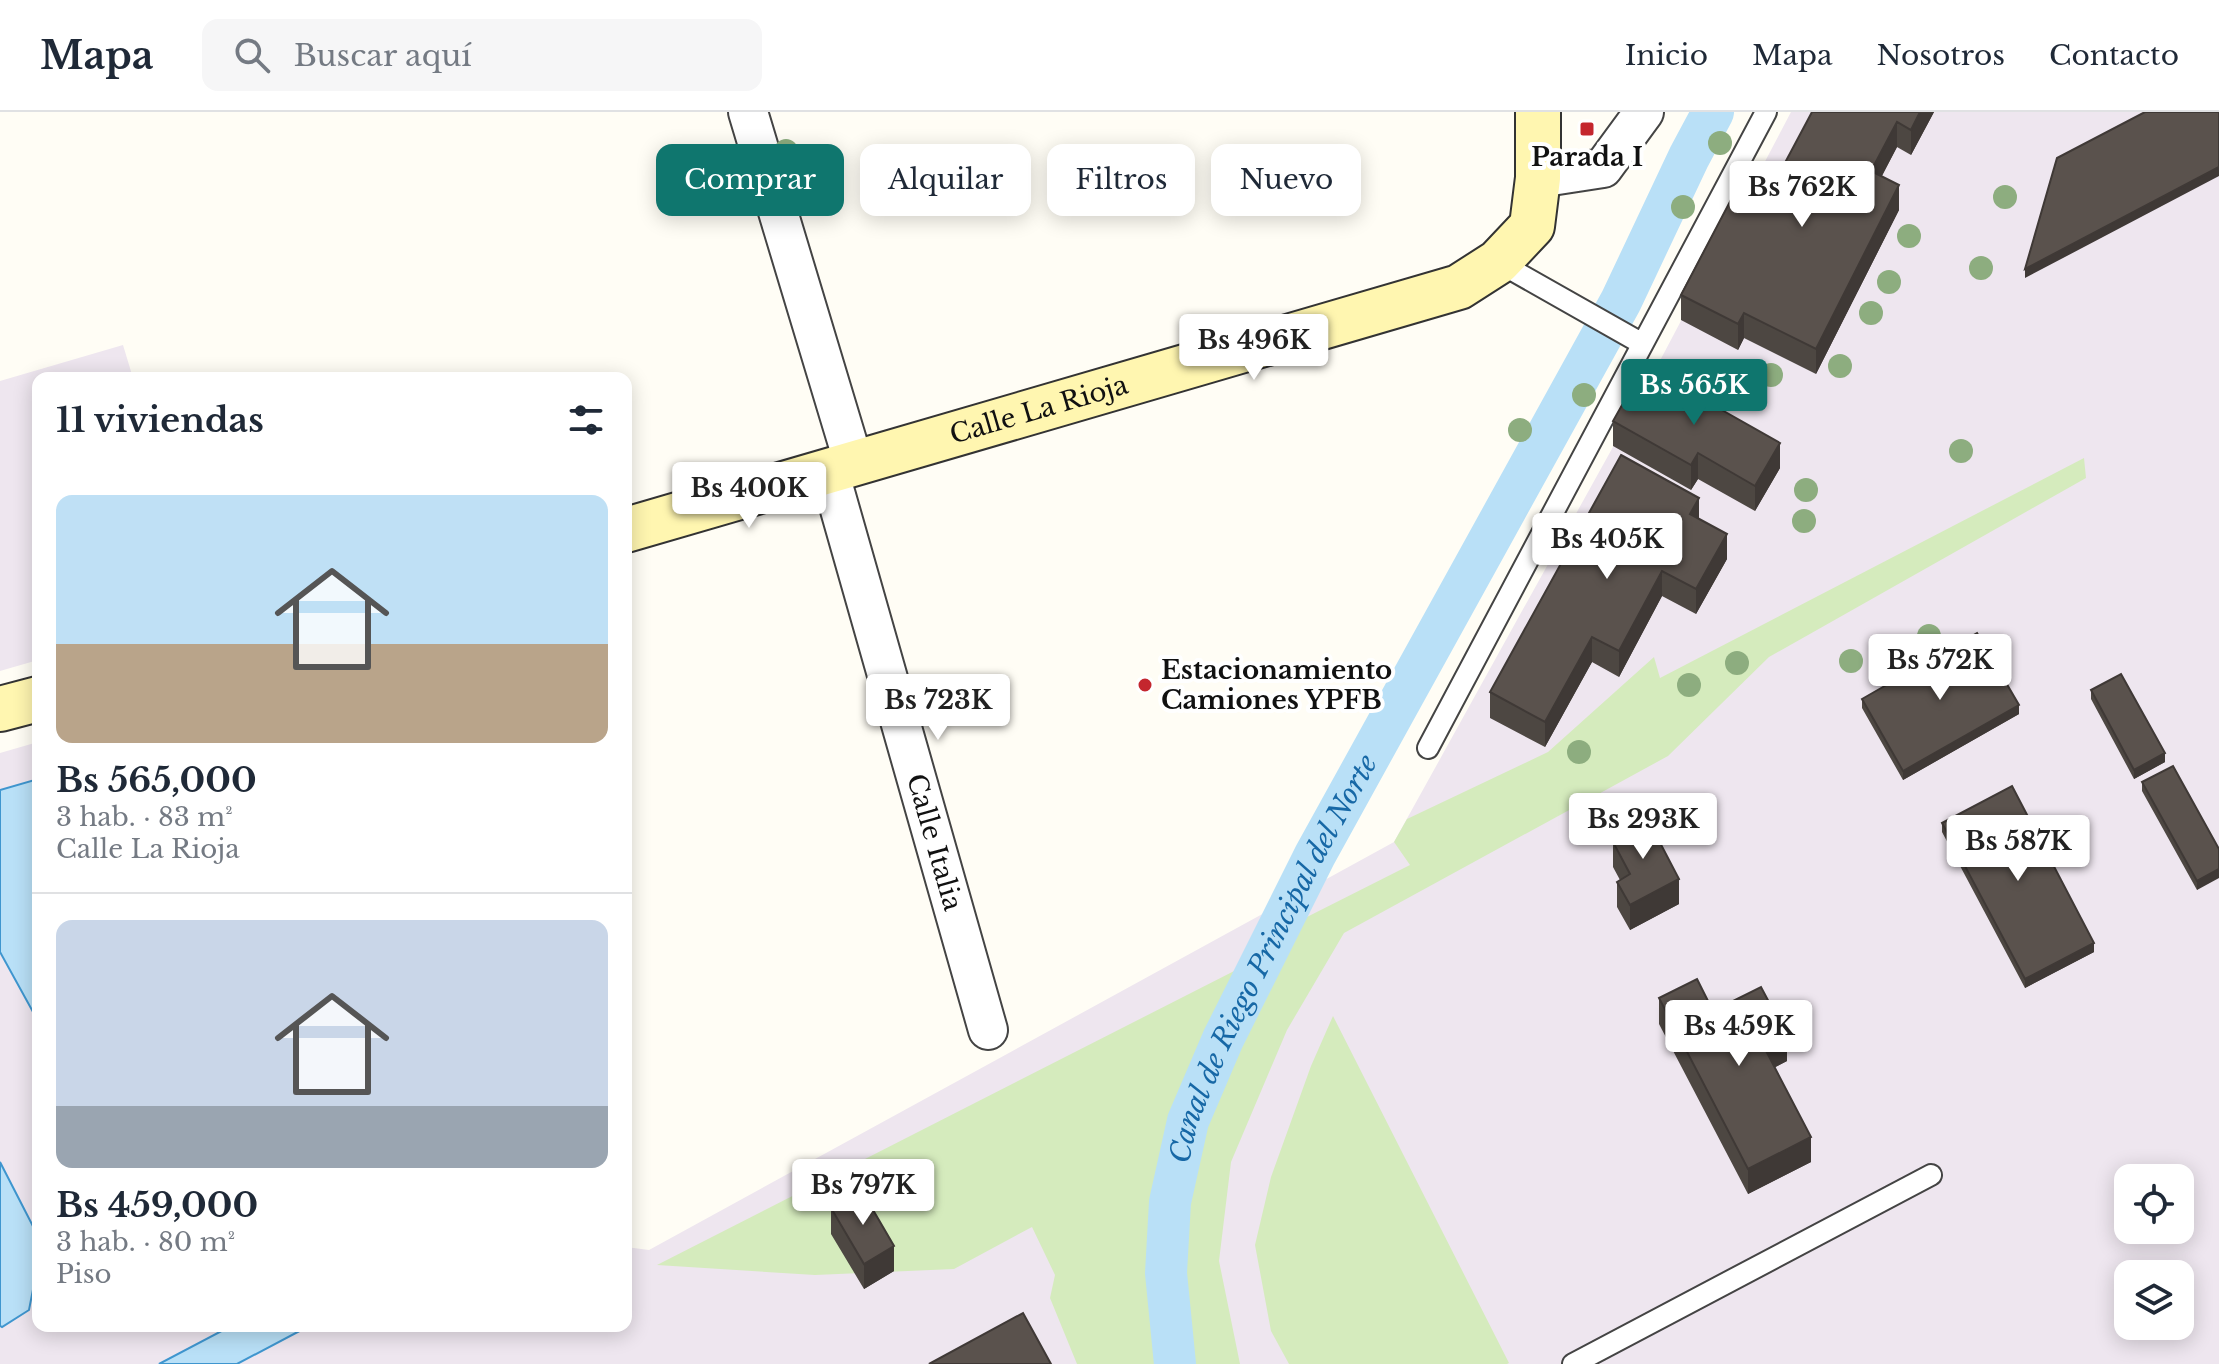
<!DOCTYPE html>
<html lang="es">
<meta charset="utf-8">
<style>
body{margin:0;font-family:"Libre Baskerville",serif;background:#f6f6f7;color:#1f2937;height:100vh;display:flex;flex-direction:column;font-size:30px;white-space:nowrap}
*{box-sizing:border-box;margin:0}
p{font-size:26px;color:#747a83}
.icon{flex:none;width:44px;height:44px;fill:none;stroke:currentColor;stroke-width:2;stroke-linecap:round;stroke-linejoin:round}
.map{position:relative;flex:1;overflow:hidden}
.panel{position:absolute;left:32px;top:260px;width:600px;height:960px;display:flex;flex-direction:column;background:#fff;border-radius:16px;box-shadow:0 4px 20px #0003}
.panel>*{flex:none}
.top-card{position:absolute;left:656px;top:32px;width:760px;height:72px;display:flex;gap:16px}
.fabs{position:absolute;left:2114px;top:1052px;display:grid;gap:16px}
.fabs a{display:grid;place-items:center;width:80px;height:80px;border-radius:16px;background:#fff;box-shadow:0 4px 20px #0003;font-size:40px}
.price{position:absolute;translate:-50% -68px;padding:0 18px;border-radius:8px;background:#fff;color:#222;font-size:26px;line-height:52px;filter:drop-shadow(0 2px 4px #0008)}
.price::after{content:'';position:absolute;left:50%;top:48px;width:24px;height:18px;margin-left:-12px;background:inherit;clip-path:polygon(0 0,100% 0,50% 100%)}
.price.on{background:#0f766e;color:#fff}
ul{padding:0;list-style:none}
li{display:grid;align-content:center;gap:16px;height:424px;padding:0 24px}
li+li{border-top:2px solid #e0e1e3}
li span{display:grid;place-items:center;height:248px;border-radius:16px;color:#555}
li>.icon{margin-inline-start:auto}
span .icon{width:144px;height:144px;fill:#fffc;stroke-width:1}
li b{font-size:34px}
h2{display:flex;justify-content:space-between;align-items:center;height:96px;padding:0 24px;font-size:34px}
.pill{padding:0 28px;border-radius:16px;background:#fff;box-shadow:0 4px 20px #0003;font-size:28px;line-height:72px}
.pill.on{background:#0f766e;color:#fff}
header{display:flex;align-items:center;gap:48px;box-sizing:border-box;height:112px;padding:0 40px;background:#fff;border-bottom:2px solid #e0e1e3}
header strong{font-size:38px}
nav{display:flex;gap:44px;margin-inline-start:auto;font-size:28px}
.search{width:560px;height:72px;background:#f6f6f7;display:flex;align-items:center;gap:20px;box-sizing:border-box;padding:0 28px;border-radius:16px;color:#747a83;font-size:30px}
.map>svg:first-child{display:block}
.industrial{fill:#eee6ef;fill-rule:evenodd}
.green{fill:#d5ebbd}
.water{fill:#b9e0f7;stroke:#3f96cf;stroke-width:2}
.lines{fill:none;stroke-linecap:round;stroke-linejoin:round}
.canal{stroke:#b9e0f7;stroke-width:42}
.lane-casing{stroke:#444;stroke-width:24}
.street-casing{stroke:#444;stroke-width:42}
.secondary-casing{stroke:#333;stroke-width:48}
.lane{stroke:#fff;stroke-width:20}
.street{stroke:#fff;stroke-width:38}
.secondary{stroke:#fff6b0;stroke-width:44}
.tree{fill:#8dad7f}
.wall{fill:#4d4742}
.shaded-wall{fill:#3f3936}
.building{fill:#5a524d;stroke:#3f3936;stroke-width:2}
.poi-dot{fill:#c4262e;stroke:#fff;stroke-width:3}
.labels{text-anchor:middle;stroke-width:8;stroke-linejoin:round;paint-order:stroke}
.poi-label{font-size:26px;font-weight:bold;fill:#111;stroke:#fff}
.street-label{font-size:26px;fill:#111;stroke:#fff}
.water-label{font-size:28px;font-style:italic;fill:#1768a6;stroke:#fff}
</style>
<header>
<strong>Mapa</strong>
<div class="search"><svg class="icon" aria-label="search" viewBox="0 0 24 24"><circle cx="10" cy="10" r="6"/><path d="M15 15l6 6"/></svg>Buscar aquí</div>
<nav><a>Inicio</a><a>Mapa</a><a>Nosotros</a><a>Contacto</a></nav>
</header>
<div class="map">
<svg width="2219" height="1252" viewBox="0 0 2219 1252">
<rect width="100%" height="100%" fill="#fffdf5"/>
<path class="industrial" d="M1791,0h428v1252h-2219v-611l38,-11v584h588v-79l23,3 745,-408 250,-451zM2128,1066h52v52h-52zM2128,1162h52v52h-52z
M123,233l10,33h-95v282l-38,11v-290z"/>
<path class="green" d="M2084,346l2,20 -317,179 -101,99 -324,177 -57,97 -56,132 -12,99 21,103h-163l-27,-66 5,-23 -23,-48 -78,42 -139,6 -158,-10 630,-321 10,-22 113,-57 -16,-23 13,-23 141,-67 106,-95 6,21z
M1333,904l176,347 -2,1h-218l-18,-33 -16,-86 16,-68 40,-111z"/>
<path class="water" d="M38,667v242l-38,-69v-162z
M0,1050l38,74v28l-9,46 -27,17 -2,-1z
M231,1214h78l-72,38h-78z"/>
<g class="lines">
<path class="canal" id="s1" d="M1175,1252l-9,-91 4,-71 18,-81 35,-82 92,-184 306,-554 68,-144 24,-45"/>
<g class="lane-casing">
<path id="lane" d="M1498,150l143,81
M1428,636l338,-636
M1573,1252l358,-189"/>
</g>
<g class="street-casing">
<g id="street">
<path d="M748,0l106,352"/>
<path d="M1538,66l65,-10 41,-56"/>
<path id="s2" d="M829,359l159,559"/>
</g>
</g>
<g class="secondary-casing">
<g id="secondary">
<path id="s3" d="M626,418l833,-243 39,-25 34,-36 6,-48v-66"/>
<path d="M0,597l38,-10"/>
</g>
</g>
<use href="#lane" class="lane"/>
<use href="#street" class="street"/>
<use href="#secondary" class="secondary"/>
</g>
<g class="tree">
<circle cx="1720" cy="31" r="12"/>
<circle cx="786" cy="39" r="12"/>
<circle cx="2005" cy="85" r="12"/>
<circle cx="1683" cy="95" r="12"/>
<circle cx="1909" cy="124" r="12"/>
<circle cx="1981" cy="156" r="12"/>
<circle cx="1889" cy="170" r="12"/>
<circle cx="1871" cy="201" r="12"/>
<circle cx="1840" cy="254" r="12"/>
<circle cx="1771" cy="263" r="12"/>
<circle cx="1584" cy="283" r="12"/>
<circle cx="1520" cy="318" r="12"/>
<circle cx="1961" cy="339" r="12"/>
<circle cx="1806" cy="378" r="12"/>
<circle cx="1804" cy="409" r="12"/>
<circle cx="1929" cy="524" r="12"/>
<circle cx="1851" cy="549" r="12"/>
<circle cx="1737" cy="551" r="12"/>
<circle cx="1689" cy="573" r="12"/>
<circle cx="1579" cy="640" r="12"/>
</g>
<path class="wall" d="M1812,0h122l-23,43 -14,-8 -15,29 17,34 -83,164 -72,-36 -6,12 -57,-30v-25l81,-89z
M1613,309l167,47 -25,43 -57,-32 -7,11 -78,-44z
M1699,406l28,41 -31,55 -34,-18 -43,81 -27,-15 -47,85 -55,-29v-26z
M2091,578l74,72 -31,17 -43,-80z
M1862,587l157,15 -116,66 -41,-72z
M2142,670l77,67 -22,41 -55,-99z
M1625,710l54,82 -49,26 -13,-23v-25l3,-2 -7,-13v-25l12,-7z
M1942,711l152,129 -69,36 -83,-156z
M1659,886l54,13 74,50 -12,6 36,95 -63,32 -89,-170z
M831,1096l63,63 -30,18 -33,-55z"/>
<path class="shaded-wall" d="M1920,0h14l-23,43v-25z
M1897,10v25l-26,49v-25z
M2219,55v9l-194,102v-9z
M1899,73v25l-83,164v-25z
M1744,201v25l-6,12v-26z
M1780,331v25l-25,43v-25z
M1698,341v26l-7,11v-25z
M1699,386v26l-9,-10z
M1727,422v25l-31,55v-25z
M1662,459v25l-43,81v-26z
M1592,525v25l-47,85v-25z
M2019,593v9l-116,66v-9z
M2165,641v9l-31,17v-9z
M2219,757v9l-22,12v-9z
M1679,767v25l-49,26v-25z
M2094,831v9l-69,36v-9z
M1787,924v25l-23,12v-26z
M1811,1025v25l-63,32v-25z
M894,1134v25l-30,18v-25z"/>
<path class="building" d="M1812,0h108l-9,18 -14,-8 -26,49 28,14 -83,164 -72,-36 -6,11 -57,-29 54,-103 27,14z
M2145,0h74v55l-194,102 32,-111z
M1644,254l136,77 -25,43 -57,-33 -7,12 -78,-44z
M1621,343l78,43 -9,16 37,20 -31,55 -34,-18 -43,80 -27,-14 -47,85 -55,-30z
M1977,521l42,72 -116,66 -41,-72z
M2121,562l44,79 -31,17 -43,-80z
M2173,654l46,83v20l-22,12 -55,-99z
M2012,674l82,157 -69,36 -83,-156z
M1644,700l35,67 -49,26 -13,-23 13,-8 -17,-32 18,-10 -6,-10z
M1697,867l16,32 48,-24 26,49 -23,11 47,90 -63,32 -89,-171z
M862,1079l32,55 -30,18 -33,-56z
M1023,1201l28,51h-122z"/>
<g class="poi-dot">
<rect x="1579" y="9" width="16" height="16" rx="4"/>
<circle cx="1145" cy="573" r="8"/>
</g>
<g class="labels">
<g class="poi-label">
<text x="1587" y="54">Parada I</text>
<text x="1161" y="567" text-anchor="start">Estacionamiento<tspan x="1161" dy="30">Camiones YPFB</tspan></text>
</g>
<g class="street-label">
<text dy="9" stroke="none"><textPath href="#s3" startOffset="430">Calle La Rioja</textPath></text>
<text dy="9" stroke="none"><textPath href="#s2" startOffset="386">Calle Italia</textPath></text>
</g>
<g class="water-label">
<text dy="10" stroke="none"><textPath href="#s1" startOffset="428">Canal de Riego Principal del Norte</textPath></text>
</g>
</g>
</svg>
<div class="fabs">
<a><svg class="icon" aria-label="locate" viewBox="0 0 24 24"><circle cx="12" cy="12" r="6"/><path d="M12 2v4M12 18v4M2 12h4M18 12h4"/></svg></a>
<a><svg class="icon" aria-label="layers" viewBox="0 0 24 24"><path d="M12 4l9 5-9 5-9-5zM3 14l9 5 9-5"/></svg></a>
</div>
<b class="price" style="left:1802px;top:117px">Bs 762K</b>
<b class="price" style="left:1254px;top:270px">Bs 496K</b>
<b class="price on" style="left:1694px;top:315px">Bs 565K</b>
<b class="price" style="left:749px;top:418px">Bs 400K</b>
<b class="price" style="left:1607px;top:469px">Bs 405K</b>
<b class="price" style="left:1940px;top:590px">Bs 572K</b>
<b class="price" style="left:938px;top:630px">Bs 723K</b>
<b class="price" style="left:1643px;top:749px">Bs 293K</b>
<b class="price" style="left:2018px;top:771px">Bs 587K</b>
<b class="price" style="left:1739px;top:956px">Bs 459K</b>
<b class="price" style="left:863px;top:1115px">Bs 797K</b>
<div class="top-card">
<a class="pill on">Comprar</a>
<a class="pill">Alquilar</a>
<a class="pill">Filtros</a>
<a class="pill">Nuevo</a>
</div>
<section class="panel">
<h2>11 viviendas<svg class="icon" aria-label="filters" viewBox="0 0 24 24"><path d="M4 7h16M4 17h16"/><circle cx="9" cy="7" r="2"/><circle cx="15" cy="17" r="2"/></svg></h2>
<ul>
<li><span style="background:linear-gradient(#bfe0f5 60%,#b9a48a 0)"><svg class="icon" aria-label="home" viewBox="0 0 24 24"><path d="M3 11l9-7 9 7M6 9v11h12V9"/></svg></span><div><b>Bs 565,000</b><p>3 hab. · 83 m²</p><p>Calle La Rioja</p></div></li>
<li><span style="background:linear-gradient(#c9d6e8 75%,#9aa5b1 0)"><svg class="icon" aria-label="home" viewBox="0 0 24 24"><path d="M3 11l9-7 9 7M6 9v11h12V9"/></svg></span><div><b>Bs 459,000</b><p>3 hab. · 80 m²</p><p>Piso</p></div></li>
</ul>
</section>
</div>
